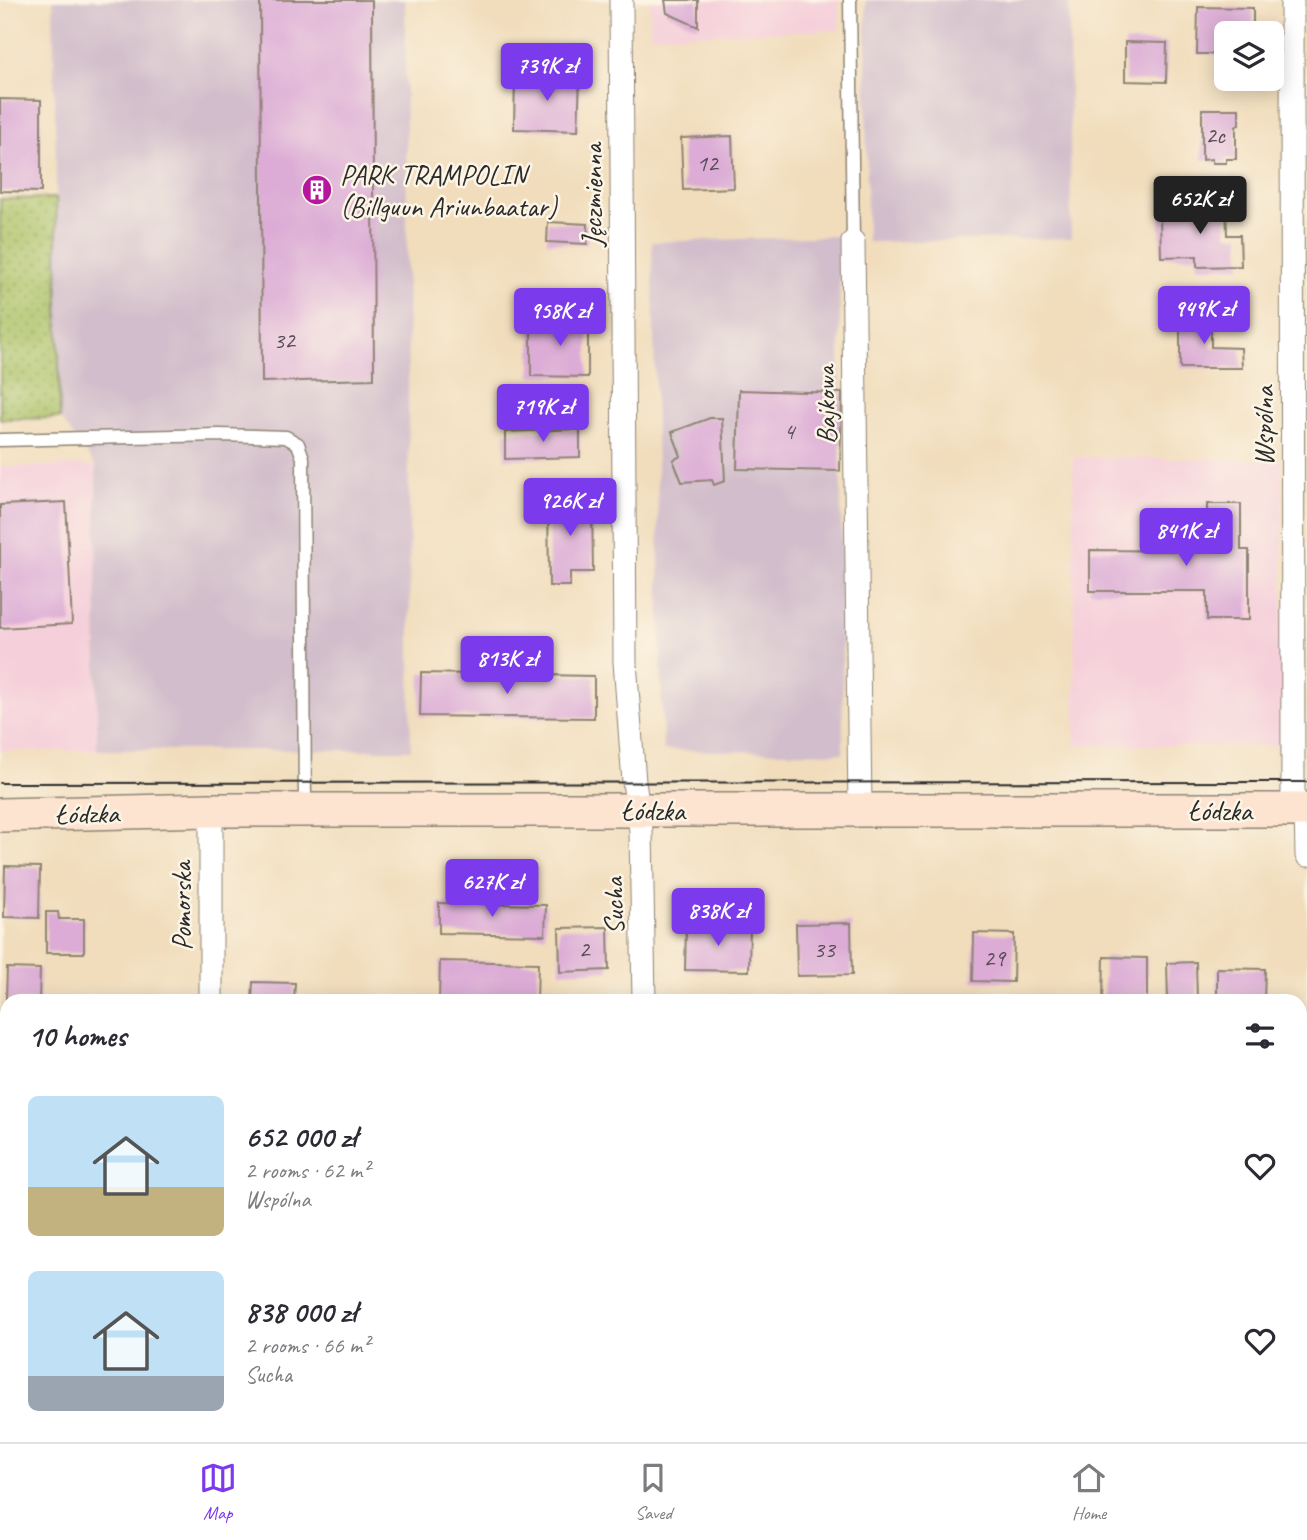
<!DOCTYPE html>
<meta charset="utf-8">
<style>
body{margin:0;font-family:Caveat,sans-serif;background:#f2f2f3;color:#2b2b33;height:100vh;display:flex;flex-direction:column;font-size:26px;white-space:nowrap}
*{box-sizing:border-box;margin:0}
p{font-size:23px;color:#7c7c81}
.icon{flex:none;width:38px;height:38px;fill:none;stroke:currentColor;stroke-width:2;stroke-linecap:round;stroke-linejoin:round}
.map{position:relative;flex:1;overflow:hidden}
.panel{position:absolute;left:0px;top:994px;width:1307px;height:448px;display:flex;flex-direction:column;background:#fff;border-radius:21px 21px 0 0;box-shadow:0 4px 18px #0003}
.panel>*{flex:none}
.tools{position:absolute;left:1214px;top:21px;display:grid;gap:14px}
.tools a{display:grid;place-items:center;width:70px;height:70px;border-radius:10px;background:#fff;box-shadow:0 4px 18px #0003;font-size:35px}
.price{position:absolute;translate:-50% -60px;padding:0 16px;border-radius:7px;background:#7c3aed;color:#fff;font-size:23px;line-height:46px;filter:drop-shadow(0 2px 4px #0008)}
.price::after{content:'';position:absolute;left:50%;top:42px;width:21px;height:16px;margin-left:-10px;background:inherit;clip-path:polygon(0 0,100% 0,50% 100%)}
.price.current{background:#222;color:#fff}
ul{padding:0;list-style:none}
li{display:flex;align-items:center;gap:21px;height:175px;padding:0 28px}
li span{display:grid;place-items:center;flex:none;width:196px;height:140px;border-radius:10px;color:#555}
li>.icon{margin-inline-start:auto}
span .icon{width:84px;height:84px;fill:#fffc;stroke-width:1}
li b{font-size:30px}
h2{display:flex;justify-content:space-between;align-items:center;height:84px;padding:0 28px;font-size:30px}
.dock{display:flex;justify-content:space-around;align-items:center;height:98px;border-top:2px solid #e1e1e2;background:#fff;font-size:19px;color:#7c7c81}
.dock a{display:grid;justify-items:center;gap:4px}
.dock .current{color:#7c3aed}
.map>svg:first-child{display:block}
.built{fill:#f5cfda}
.industrial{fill:#d1bdcb}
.grass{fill:url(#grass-dots);stroke:#6c7649;stroke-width:2}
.building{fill:#dcacd6}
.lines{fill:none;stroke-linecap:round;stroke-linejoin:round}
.service-casing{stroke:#8e8474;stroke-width:15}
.minor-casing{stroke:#8e8474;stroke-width:25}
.secondary-casing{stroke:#8e8474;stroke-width:36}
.service{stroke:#fff;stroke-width:12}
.minor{stroke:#fff;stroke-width:23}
.secondary{stroke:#fde4d1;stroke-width:33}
.tram{stroke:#2b2b2b;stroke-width:2}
.labels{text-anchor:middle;stroke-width:5;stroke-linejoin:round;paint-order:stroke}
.number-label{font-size:24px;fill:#574b56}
.poi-label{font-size:28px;fill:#2b2b2b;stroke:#fcf5e5;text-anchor:start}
.street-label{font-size:28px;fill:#2b2b2b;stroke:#fcf5e5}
</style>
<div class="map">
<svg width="1307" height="1442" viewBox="0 0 1307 1442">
<defs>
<pattern id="grass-dots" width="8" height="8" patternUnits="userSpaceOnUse" patternTransform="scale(1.75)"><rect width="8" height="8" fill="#acc267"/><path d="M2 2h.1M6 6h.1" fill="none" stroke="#8c9e55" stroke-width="1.8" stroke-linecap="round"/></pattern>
</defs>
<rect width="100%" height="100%" fill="#fcf5e5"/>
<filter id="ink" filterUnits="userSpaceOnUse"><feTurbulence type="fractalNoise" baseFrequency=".0143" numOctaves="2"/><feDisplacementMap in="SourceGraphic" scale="14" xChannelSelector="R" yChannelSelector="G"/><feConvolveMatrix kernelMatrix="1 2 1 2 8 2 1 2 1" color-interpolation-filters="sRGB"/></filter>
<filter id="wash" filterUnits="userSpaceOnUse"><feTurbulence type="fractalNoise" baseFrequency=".00686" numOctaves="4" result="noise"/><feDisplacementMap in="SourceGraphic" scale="28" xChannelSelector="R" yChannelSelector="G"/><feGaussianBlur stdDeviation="1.57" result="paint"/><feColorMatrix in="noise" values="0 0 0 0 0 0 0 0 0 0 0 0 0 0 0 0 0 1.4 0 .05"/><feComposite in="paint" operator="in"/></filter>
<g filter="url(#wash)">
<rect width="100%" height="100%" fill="#f1ddbc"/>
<path class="built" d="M650,0h189v30l-189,5z
M1073,457l209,3 2,286 -209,-1z
M96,465l1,285 -97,1v-284z"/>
<path class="industrial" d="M53,0h352l6,750h-314l-1,-284 -36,-48z
M866,0h203l2,238 -204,4z
M839,236l4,517 -180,-3 -11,-508z"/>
<path class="grass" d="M56,198l4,220 -60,1v-220z"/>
<g id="blocks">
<path class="building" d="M260,0h112l2,379 -112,3z
M665,0h33v27l-31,-14z
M1198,7l55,1v25h-26v21h-30z
M1125,42l42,1 -1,39 -41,-1z
M515,75l65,2 -2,54 -64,-2z
M0,99l41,1v92l-41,-1z
M1202,109h37v16l-3,1v33h-10v4h-14v-4l-10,1z
M732,136l2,52 -51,2 -2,-52z
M1178,203h48l1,32h13l1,31 -44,1v-11l-36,1 -1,-41h18z
M548,222l40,2 -1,20 -40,-2z
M1180,314h31v33l30,1 1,20h-62z
M531,318l57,1v58l-57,-1z
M739,390l103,3 -2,78 -103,-2z
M710,418h12l3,63 -11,4 -2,-5 -30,2 -9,-22 8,-4 -9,-24z
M580,429v28l-75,2v-27z
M548,496h44l1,76h-23v14h-21z
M66,502l6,122 -72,4v-123z
M1207,504h34v46h8v70h-42v-29h-117v-41l117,1z
M421,673l173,3v42l-174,-2z
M5,866l35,1 -1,51 -35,-1z
M439,903l107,2 -1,30 -106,-2z
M46,912h12l1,7h25v34h-38z
M851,923l1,52 -55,1 -1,-52z
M686,924l64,1 -1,46 -64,-1z
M608,927l1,43 -49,2 -1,-44z
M974,933l40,1 -1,48 -40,-1z
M1104,957l43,1v43h-44z
M440,961l98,2 -1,38h-98z
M1196,962l1,39h-29l-1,-38z
M7,968l33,1 -1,32 -33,-1z
M1217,968l48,1 -1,32h-47z
M253,982l42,1 -1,18h-42z
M0,1119h7v83h-7z
M1178,1435h78v7h-78z"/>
</g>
</g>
<g filter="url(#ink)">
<use href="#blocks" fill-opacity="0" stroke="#8e8474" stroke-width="2"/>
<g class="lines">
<g class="service-casing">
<path id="service" d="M850,0l3,242
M0,440l219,-5 67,2 12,7 5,14 2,352"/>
</g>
<g class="minor-casing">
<path id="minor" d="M621,0l4,662 9,120 7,49 3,170
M1292,0l1,810
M853,242l7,568
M1306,810l1,45
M211,1001v-191
M646,1435v7
M211,1442v-7"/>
</g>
<g class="secondary-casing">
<path id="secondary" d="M0,815l211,-5h1096"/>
</g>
<use href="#service" class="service"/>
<use href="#minor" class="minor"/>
<use href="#secondary" class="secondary"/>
<path class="tram" d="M0,783l1307,-1"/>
</g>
</g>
<defs>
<g id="building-disc" transform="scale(1.575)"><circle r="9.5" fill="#b5179e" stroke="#fcf5e5"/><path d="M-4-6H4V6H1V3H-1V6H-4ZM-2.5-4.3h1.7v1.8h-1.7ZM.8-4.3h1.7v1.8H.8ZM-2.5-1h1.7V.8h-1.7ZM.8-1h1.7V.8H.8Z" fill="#fff"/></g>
</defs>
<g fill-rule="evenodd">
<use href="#building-disc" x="317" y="190"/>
</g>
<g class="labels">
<g class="number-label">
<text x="1215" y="143">2c</text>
<text x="707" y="171">12</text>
<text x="284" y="348">32</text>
<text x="789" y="439">4</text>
<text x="584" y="957">2</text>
<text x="824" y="957">33</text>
<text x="994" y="966">29</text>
</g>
<g class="poi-label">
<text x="340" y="184">PARK TRAMPOLIN<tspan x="340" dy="32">(Billguun Ariunbaatar)</tspan></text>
</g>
<g class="street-label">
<text transform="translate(592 195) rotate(-90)" y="10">Jęczmienna</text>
<text transform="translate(825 405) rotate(-91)" y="10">Bajkowa</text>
<text transform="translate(1263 426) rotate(-90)" y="10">Wspólna</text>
<text x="653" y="820">Łódzka</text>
<text x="1220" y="820">Łódzka</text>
<text transform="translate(87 813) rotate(-1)" y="10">Łódzka</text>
<text transform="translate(181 906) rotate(-90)" y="10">Pomorska</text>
<text transform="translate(613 906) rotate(-91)" y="10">Sucha</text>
</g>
</g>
</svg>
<div class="tools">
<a><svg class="icon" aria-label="layers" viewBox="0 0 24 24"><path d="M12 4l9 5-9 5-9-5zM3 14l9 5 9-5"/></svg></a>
</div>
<b class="price" style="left:547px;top:103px">739K zł</b>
<b class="price current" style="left:1200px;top:236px">652K zł</b>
<b class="price" style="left:1204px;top:346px">949K zł</b>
<b class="price" style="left:560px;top:348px">958K zł</b>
<b class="price" style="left:543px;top:444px">719K zł</b>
<b class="price" style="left:570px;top:538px">926K zł</b>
<b class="price" style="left:1186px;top:568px">841K zł</b>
<b class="price" style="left:507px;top:696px">813K zł</b>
<b class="price" style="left:492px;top:919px">627K zł</b>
<b class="price" style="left:718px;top:948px">838K zł</b>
<section class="panel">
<h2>10 homes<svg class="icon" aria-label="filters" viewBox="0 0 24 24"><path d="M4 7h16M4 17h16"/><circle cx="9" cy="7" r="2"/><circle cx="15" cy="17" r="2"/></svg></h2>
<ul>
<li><span style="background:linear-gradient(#bfe0f5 65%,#c2b280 0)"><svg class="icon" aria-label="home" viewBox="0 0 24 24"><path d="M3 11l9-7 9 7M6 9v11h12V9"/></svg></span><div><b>652 000 zł</b><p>2 rooms · 62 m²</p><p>Wspólna</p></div><svg class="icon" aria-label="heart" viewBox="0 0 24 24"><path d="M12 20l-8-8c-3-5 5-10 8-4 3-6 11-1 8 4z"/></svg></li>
<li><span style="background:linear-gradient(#bfe0f5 75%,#9aa5b1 0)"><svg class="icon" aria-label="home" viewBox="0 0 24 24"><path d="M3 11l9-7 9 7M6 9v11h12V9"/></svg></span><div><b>838 000 zł</b><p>2 rooms · 66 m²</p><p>Sucha</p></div><svg class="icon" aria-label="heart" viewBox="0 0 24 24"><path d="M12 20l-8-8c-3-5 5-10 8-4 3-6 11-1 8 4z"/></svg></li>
</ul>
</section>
</div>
<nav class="dock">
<a class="current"><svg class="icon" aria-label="map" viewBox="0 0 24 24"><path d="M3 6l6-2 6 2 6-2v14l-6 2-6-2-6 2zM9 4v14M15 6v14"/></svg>Map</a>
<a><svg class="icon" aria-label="saved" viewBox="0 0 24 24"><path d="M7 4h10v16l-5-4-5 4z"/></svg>Saved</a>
<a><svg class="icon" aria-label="home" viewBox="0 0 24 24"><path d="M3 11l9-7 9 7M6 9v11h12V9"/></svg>Home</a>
</nav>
